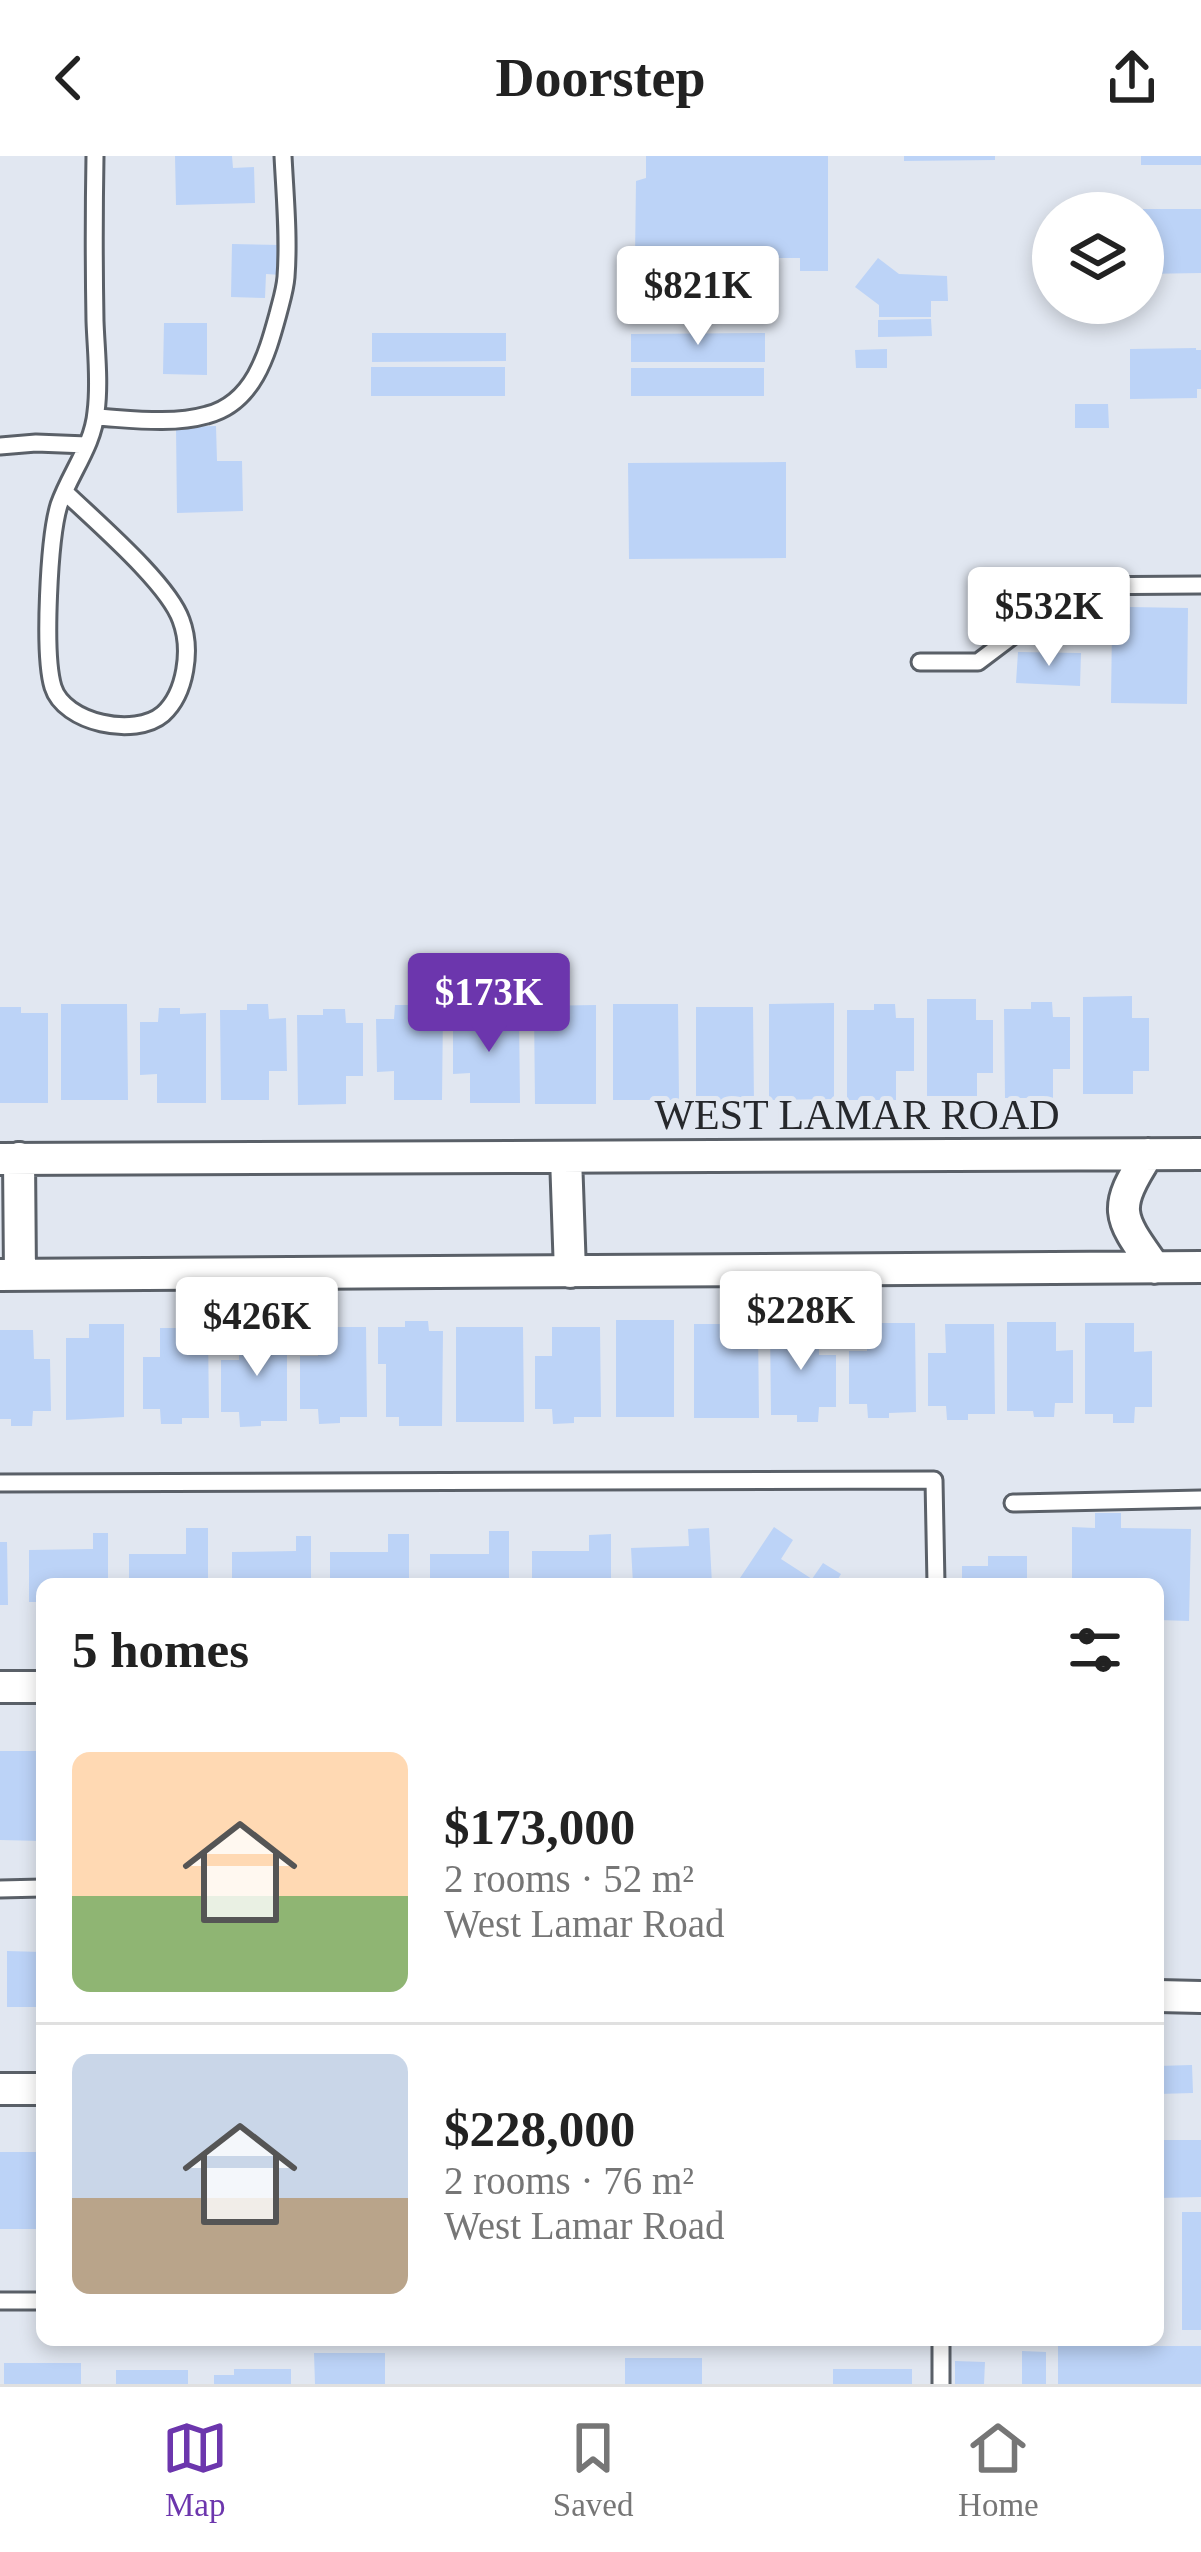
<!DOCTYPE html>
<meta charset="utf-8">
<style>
body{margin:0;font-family:"Times New Roman",serif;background:#f2f2f2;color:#222;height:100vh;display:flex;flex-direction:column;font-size:45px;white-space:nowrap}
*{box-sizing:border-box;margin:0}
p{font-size:39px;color:#767676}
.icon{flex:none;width:66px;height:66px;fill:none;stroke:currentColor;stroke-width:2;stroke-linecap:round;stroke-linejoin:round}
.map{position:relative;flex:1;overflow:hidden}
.drawer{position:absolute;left:36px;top:1422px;width:1128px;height:768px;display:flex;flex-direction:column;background:#fff;border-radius:18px;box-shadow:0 6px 18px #0003}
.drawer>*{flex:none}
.tools{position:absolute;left:1032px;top:36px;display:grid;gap:24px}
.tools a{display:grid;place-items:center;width:132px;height:132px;border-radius:50%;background:#fff;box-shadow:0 6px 18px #0003;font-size:60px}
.price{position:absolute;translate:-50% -102px;padding:0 27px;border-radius:12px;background:#fff;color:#222;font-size:39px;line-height:78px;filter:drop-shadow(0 3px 6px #0008)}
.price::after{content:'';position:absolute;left:50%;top:72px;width:36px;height:27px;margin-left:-18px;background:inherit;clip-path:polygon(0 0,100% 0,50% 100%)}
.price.current{background:#6c36ad;color:#fff}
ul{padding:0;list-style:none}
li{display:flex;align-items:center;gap:36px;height:300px;padding:0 36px}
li+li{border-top:3px solid #e0e0e0}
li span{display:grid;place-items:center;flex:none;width:336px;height:240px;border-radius:18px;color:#555}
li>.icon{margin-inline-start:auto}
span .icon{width:144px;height:144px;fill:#fffc;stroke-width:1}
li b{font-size:51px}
h2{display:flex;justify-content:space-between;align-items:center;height:144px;padding:0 36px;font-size:51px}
header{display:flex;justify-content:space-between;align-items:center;height:156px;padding:0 36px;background:#fff;font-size:54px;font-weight:800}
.tab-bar{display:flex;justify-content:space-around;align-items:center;height:168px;border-top:3px solid #e0e0e0;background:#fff;font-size:33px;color:#767676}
.tab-bar a{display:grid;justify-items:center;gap:6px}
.tab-bar .current{color:#6c36ad}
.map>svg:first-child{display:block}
.building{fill:#bcd3f7}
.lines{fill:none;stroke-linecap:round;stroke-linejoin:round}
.lane-casing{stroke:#5a6068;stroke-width:21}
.street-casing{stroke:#5a6068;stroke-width:36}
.lane{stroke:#fff;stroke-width:15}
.street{stroke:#fff;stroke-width:30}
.labels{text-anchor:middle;stroke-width:10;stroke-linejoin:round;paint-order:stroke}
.street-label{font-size:42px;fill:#26282c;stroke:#e1e7f1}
</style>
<header><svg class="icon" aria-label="back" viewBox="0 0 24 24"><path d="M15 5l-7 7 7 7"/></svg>Doorstep<svg class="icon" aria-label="share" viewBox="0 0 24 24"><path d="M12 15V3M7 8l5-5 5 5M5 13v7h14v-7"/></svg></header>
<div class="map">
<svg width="1201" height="2228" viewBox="0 0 1201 2228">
<rect width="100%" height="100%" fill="#e1e7f1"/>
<path class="building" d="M175,0h57l1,12 21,-1 1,36 -79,2z
M646,0h182v115h-28v-13h-165l1,-77 10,-3z
M904,0h91v4l-91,1z
M1141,0h60v9h-60z
M1143,53h58v64l-58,1z
M232,88l49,1v30l-15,-1 -1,24 -34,-1z
M878,102l21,16 48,2 1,25h-17v16h-52v-12l-24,-18z
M931,163l1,17 -54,1v-17z
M164,167h43v52l-44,-1z
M372,177h134v28l-134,1z
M765,177v29h-134v-28z
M1196,192v2h5v39h-4v9l-67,1v-50z
M887,193v19h-31l-1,-18z
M371,211h134v29h-134z
M631,212h133v28h-133z
M1075,248h33l1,24h-34z
M216,270l1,35h25l1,50 -66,2 -1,-86z
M786,306v96l-157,1 -1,-96z
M1130,451l58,1 -1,96 -76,-1 1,-79h18z
M1018,496l63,1 -1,33 -64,-3z
M1132,840v22h17v53h-16v23h-50v-97z
M927,843h49v21h17v53h-16v23h-50z
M1031,846h21l1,15h17v52h-17v29h-48l-1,-89h27z
M834,847v96l-65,1v-96z
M61,848h66l1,96h-67z
M247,848h21l1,15 17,-1 1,53h-18v29h-48l-1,-90h27z
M613,848h65l1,96h-66z
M874,848h21l1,14h18v53h-18v29h-49v-90h27z
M395,849h21v6h27l-1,89h-48v-29l-17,1 -1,-53h18z
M596,849v99h-61l-1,-98z
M0,851h21v6h27v90h-48z
M472,851h21v6h26l1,90h-50v-30l-17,1v-53h18z
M696,851h57l1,97h-58z
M159,852h21v6l26,-1v90h-49v-29l-17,1v-53h18z
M323,853h22l1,14h17v53h-17v28l-48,1 -1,-90h26z
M616,1164h58v97h-58z
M405,1165h23l1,10h14l-1,95h-43v-9h-13v-53h-8v-37h27z
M1007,1166h49v29l17,-1v53h-18l-1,14h-20l-1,-6h-26z
M866,1167h49l1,89 -27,1v5h-21l-1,-14h-18v-53h18z
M1085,1167h49v29l18,-1v56h-17l-1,16h-21v-9h-28z
M89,1168h35v93l-58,3v-82h23z
M694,1168h64l1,94h-65z
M945,1168h49l1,90h-27v6h-21l-1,-14h-18v-53h18z
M770,1170h49v29h17v52h-17l-1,15h-21v-7h-26z
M317,1171h49l1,90h-27v6l-21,1 -1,-15h-18v-53h18z
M456,1171h67l1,95h-68z
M552,1171h48l1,90h-27v6l-21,1 -1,-15h-17v-53h17z
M160,1172h48l1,90h-27v6h-21l-1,-15h-17v-52h17z
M0,1174h33l1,29h16l1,52h-18l-1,15h-21v-7h-11z
M239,1175h48v90h-26v5l-21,1 -1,-15h-18v-52h18z
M1095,1357h26v15l70,1 -2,92 -31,-1v-36h-86v-57l23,1z
M774,1371l19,13 -12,19 31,20 11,-16 18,11 -6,10h-99z
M186,1372h22v56h-79v-30h57z
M709,1372l3,56h-79l-2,-36 58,-2 -1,-17z
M489,1375h20v53h-79v-30h59z
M93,1377h15v51h-66v18h-13v-52l64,-1z
M388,1378h21v50h-79v-32h58z
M611,1378v50h-79v-33h57v-16z
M296,1380h15v48h-79v-32l64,-1z
M0,1386h7l1,63h-8z
M988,1400h39v28h-65v-18h26z
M0,1595h42v90l-42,-1z
M7,1795l35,1v55h-35z
M1192,1909l1,28 -35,1v-28z
M1158,1984h43v57l-43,1z
M0,1996h42v77h-42z
M1182,2056h19v118h-19z
M1058,2190h143v38h-143z
M1022,2195l24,1v32h-24z
M314,2197h71v31h-70z
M625,2202h77v26h-77z
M955,2205l30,1 -1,22h-29z
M4,2207h77v21h-77z
M234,2213h57v15h-77v-9h20z
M833,2213h79v15h-79z
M116,2214h72v14h-72z"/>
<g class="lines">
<g class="lane-casing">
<path id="lane" d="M96,261c35,2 76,8 111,-2 47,-12 60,-61 71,-101 3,-12 7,-24 8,-37 3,-40 -1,-81 -3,-121
M0,290l36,-3 51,2
M65,336c30,29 103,91 116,128 11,29 5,73 -18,94 -28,24 -99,9 -110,-27 -10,-33 -4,-149 6,-182 11,-32 34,-59 37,-93 4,-30 0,-62 -1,-91 -1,-55 -1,-110 0,-165
M920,506h58l57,-43 26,-33 140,-1
M0,1327l934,-3 2,104
M1013,1347l188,-4
M0,1733l42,-1
M0,2145h42
M941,2228v-44"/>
</g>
<g class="street-casing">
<path id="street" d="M1148,998c-36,56 -30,62 7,114
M566,1001l4,115
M19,1002l1,117
M0,1003l1201,-5
M0,1119l1201,-8
M0,1531h42
M1158,1840l43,1
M0,1933h42"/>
</g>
<use href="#lane" class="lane"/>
<use href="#street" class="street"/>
</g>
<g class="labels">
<g class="street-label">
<text x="857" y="973">WEST LAMAR ROAD</text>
</g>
</g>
</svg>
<div class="tools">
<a><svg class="icon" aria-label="layers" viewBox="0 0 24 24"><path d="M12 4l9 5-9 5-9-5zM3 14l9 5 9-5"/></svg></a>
</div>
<b class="price" style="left:698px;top:192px">$821K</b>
<b class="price" style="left:1049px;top:513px">$532K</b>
<b class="price current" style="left:489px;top:899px">$173K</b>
<b class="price" style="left:801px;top:1217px">$228K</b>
<b class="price" style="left:257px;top:1223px">$426K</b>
<section class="drawer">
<h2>5 homes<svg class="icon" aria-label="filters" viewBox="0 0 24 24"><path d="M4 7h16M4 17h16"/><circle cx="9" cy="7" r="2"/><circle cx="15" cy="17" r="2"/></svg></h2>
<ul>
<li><span style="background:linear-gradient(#ffd9b3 60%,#8fb573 0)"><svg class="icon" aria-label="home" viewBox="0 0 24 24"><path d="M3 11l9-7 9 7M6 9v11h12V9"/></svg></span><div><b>$173,000</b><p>2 rooms · 52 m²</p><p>West Lamar Road</p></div></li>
<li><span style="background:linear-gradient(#c9d6e8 60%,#b9a48a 0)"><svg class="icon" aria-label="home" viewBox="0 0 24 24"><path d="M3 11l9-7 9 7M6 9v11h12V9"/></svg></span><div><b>$228,000</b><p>2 rooms · 76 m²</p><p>West Lamar Road</p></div></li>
</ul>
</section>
</div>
<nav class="tab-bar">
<a class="current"><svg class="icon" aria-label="map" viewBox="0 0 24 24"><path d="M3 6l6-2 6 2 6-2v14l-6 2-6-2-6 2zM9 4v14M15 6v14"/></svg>Map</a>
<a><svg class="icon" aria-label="saved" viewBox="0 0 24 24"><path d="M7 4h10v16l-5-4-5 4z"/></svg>Saved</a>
<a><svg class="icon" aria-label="home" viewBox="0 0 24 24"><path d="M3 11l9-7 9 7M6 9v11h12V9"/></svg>Home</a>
</nav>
